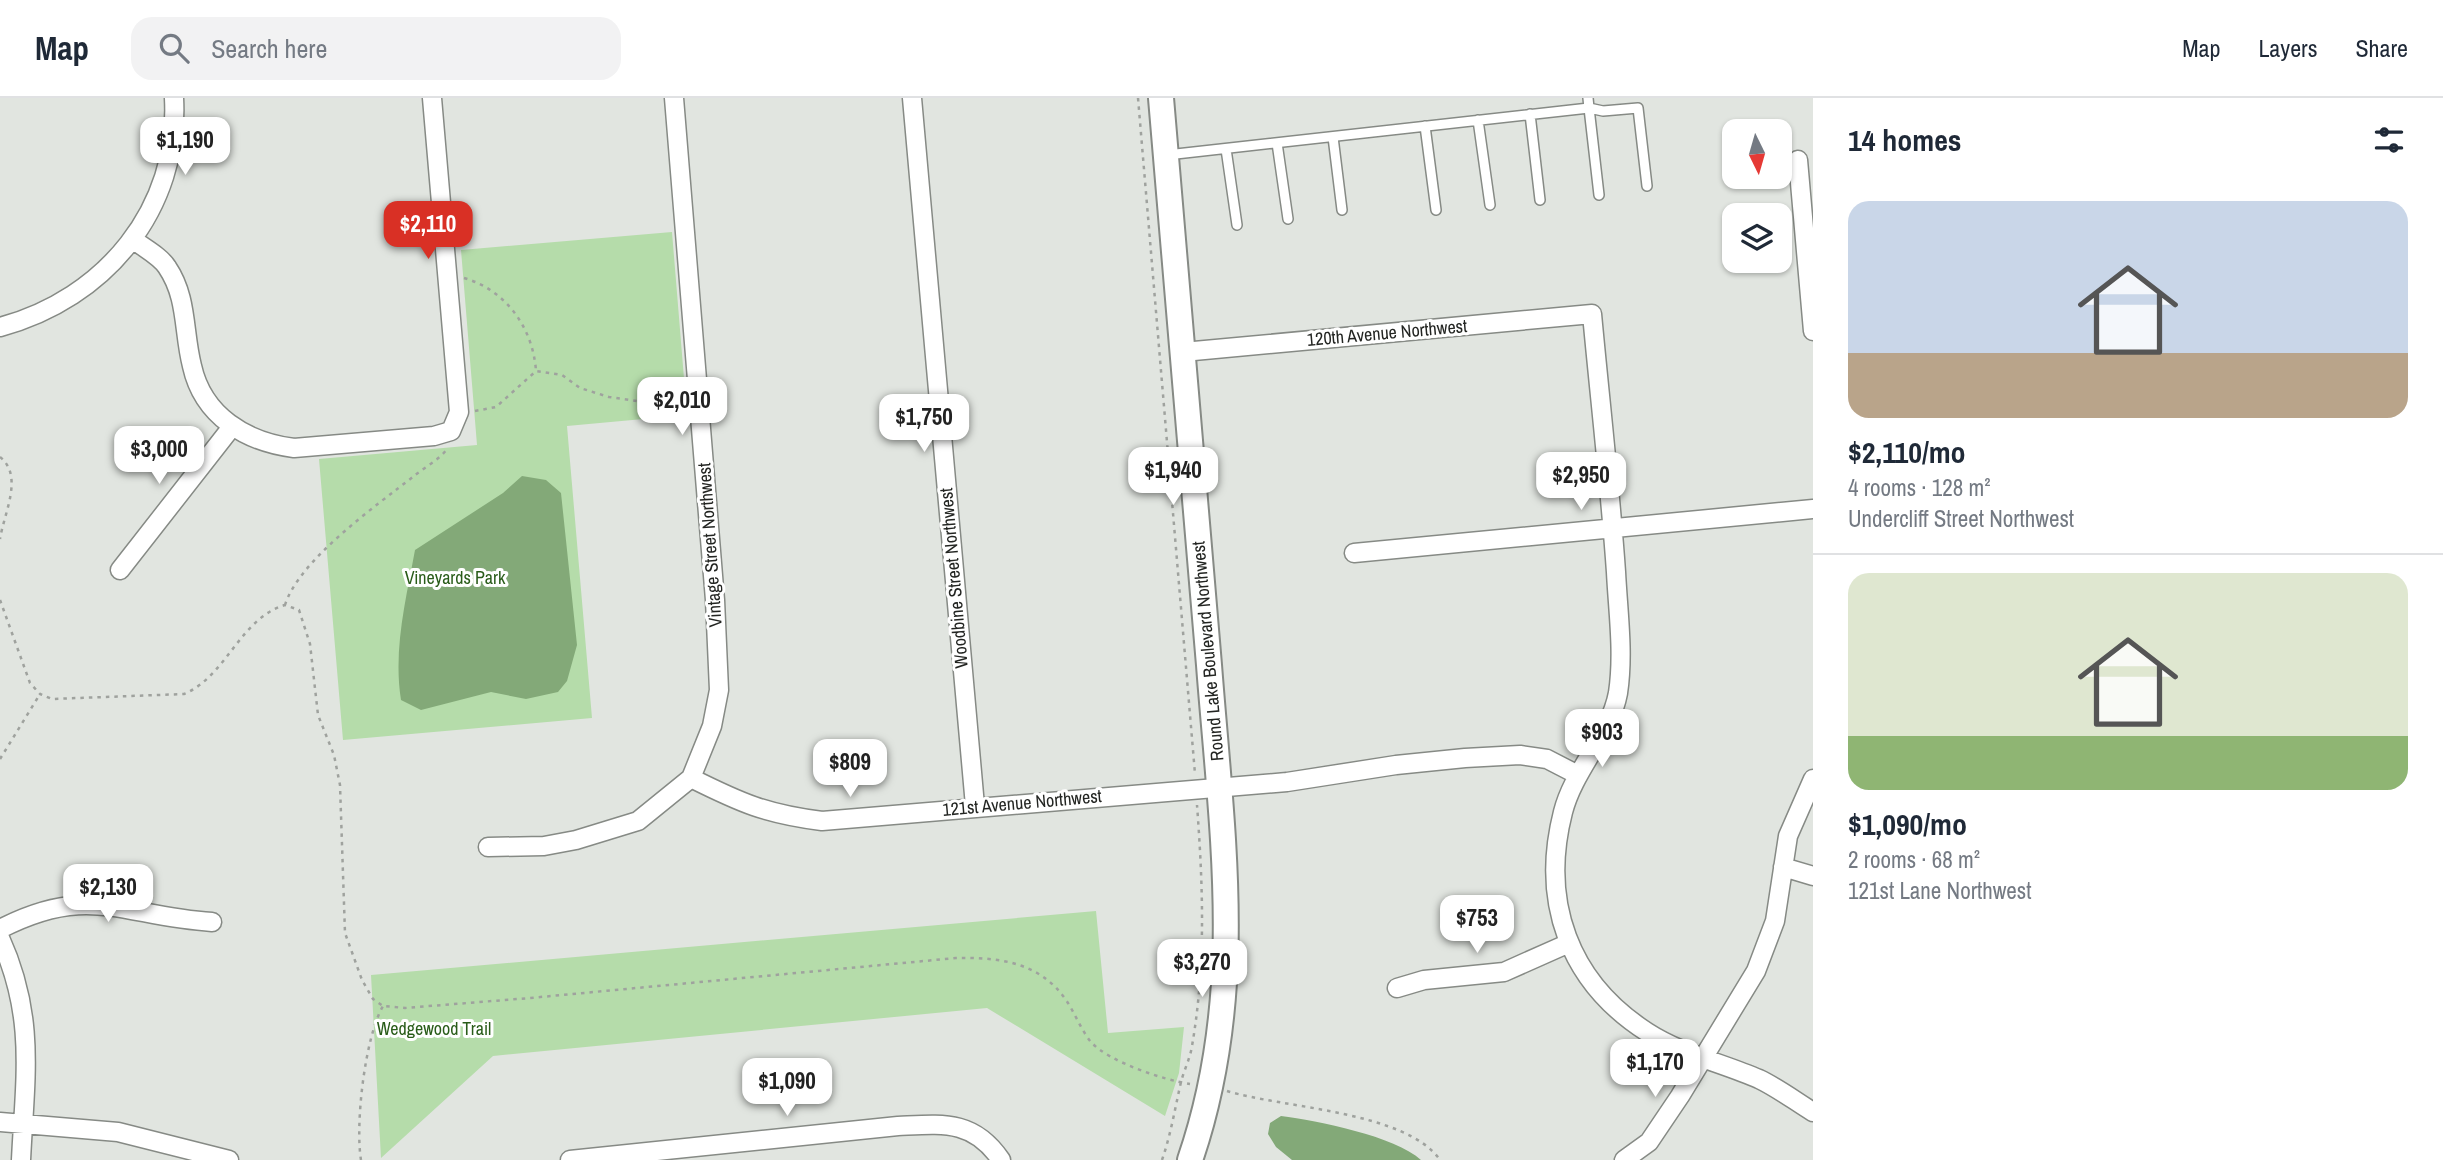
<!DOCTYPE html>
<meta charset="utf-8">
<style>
body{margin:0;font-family:"Archivo Narrow",sans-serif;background:#f2f2f3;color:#1f2937;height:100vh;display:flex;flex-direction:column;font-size:26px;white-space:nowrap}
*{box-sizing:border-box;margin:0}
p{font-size:23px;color:#747a83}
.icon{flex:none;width:38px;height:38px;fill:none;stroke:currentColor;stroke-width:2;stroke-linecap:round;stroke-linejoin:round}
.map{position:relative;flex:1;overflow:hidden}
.panel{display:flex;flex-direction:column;background:#fff;width:630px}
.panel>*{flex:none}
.needle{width:46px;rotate:175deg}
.tools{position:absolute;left:1722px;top:21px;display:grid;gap:14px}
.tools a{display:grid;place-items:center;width:70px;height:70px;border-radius:14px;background:#fff;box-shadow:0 2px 5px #0004;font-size:35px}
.price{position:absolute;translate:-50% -60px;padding:0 16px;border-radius:14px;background:#fff;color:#222;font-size:23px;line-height:46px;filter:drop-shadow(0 2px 4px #0008)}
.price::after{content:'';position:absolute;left:50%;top:42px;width:21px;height:16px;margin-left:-10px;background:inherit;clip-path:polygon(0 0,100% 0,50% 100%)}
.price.selected{background:#d93025;color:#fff}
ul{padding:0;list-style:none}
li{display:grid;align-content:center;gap:14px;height:371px;padding:0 35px}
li+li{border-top:2px solid #e0e1e3}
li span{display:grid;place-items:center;height:217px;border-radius:21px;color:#555}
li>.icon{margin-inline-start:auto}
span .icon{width:126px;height:126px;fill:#fffc;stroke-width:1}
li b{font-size:30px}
h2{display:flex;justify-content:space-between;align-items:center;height:84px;padding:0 35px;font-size:30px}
header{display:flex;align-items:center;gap:42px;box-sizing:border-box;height:98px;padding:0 35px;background:#fff;border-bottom:2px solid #e0e1e3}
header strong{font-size:33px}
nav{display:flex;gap:38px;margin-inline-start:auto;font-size:24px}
.search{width:490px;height:63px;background:#f2f2f3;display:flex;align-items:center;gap:18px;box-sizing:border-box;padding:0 24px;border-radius:21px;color:#747a83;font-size:26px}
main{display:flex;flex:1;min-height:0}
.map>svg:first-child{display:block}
.green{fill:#b5dcaa}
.water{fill:#83a978}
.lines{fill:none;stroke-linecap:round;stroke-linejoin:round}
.service-casing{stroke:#868a85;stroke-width:12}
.minor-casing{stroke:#868a85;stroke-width:21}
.secondary-casing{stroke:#868a85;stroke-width:28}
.path{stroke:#9fa29e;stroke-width:2.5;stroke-dasharray:3.5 5;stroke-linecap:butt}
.service{stroke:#fff;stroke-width:9}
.minor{stroke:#fff;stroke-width:18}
.secondary{stroke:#fff;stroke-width:24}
.labels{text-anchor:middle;stroke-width:6;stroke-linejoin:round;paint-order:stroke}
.street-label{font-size:18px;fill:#232522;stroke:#fff}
.park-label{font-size:18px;fill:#295c19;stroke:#fff}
</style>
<header>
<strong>Map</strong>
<div class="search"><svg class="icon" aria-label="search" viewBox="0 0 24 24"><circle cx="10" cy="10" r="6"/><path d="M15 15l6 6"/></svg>Search here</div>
<nav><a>Map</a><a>Layers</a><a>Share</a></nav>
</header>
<main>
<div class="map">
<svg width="1813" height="1062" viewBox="0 0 1813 1062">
<rect width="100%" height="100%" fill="#e1e5e0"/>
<path class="green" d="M672,134l15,183 -120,11 25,292 -249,22 -24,-281 158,-14 -16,-195z
M1096,813l12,122 76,-6 -5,46 -14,43 -178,-108 -494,48 -112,102 -10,-183z"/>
<path class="water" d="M522,378l24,4 15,13 16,152 -10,36 -9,11 -32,7 -35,-7 -70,18 -20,-10c-8,-50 5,-101 14,-150l88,-57z
M1281,1018c37,5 114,20 140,44h-129l-16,-13 -8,-13 2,-11z"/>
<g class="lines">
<g class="service-casing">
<path id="service" d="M1530,16l10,86
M1478,22l12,85
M1425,28l11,84
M1333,39l9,73
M1277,45l11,76
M1226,51l11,76
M1167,57l422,-47 -1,-10
M1599,97l-10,-87 14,3 35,-3 9,78"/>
</g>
<g class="minor-casing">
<path id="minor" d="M674,0l41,502 4,90 -7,36 -21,52
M912,0l63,708
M1798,62l15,171
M134,142c10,8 26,16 33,27 21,31 16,64 25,99 11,50 54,76 102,82l140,-12 17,-5 8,-19 -27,-314
M0,229c105,-28 180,-118 174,-229
M1183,254l409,-38c8,86 18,172 24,258 2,40 8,81 2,121 -8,43 -44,76 -55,119 -23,90 6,170 84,220 34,22 75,31 112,47 19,9 36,22 54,33
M1354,455l459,-44
M120,472l111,-142
M488,749l56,-1 32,-6 62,-19 53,-43c50,25 75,36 131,43l465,-39 109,-17 69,-7 55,-3 27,4 31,16
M1783,769l30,9
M0,831c89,-46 122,-13 212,-7
M0,840c36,79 25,139 21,222
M1397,890l27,-8 80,-8 63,-28
M0,1024l118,10 111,28
M570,1062l328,-34c44,-2 75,-7 103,34
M1624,1062l25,-18 31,-46 76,-125 19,-50 13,-85 25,-57"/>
</g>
<g class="secondary-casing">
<path id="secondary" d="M1161,0c15,189 33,378 48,567 13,170 38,329 -19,495"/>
</g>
<path class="path" d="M1138,0l57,676
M464,180c42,12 69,50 72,93
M475,313l21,-4 40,-36 26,4 18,13 29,9 49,7 26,-1
M0,359c24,19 4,56 0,82
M0,502l30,83 10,11 12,5 132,-5c43,-18 56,-76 101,-89l14,5 11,34 8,71 16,40 6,30 5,148 17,47 11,19 10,7 22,2 125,-10 426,-40c42,-1 84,4 110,42 9,13 15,30 25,42 18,20 73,38 99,42
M285,507c14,-45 92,-100 129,-129 11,-9 25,-16 33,-27
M0,661l40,-65
M1227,993c55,17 179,20 213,69
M361,1062c-6,-36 4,-123 22,-154
M1162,1062c9,-26 13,-52 19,-78 3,-12 9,-23 11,-36 14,-81 11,-160 5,-241"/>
<use href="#service" class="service"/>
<use href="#minor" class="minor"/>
<use href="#secondary" class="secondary"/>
</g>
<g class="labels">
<g class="street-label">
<text transform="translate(1387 235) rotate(-5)" y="6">120th Avenue Northwest</text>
<text transform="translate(710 447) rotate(-94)" y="6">Vintage Street Northwest</text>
<text transform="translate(954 480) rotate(-95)" y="6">Woodbine Street Northwest</text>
<text transform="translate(1208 553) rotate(-95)" y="6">Round Lake Boulevard Northwest</text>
<text transform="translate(1022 705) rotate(-5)" y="6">121st Avenue Northwest</text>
</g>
<g class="park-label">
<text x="455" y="486">Vineyards Park</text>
<text x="434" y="937">Wedgewood Trail</text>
</g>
</g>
</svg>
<div class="tools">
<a><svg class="needle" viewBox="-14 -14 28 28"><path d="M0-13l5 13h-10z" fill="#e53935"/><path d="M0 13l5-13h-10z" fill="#747a83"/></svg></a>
<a><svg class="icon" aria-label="layers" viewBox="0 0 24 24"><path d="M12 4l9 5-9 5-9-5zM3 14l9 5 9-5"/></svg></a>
</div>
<b class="price" style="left:185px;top:79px">$1,190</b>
<b class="price selected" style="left:428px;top:163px">$2,110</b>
<b class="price" style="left:682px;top:339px">$2,010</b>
<b class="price" style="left:924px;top:356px">$1,750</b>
<b class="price" style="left:159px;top:388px">$3,000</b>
<b class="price" style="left:1173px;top:409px">$1,940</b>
<b class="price" style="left:1581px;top:414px">$2,950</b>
<b class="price" style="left:1602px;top:671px">$903</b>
<b class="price" style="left:850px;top:701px">$809</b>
<b class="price" style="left:108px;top:826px">$2,130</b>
<b class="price" style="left:1477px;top:857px">$753</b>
<b class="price" style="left:1202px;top:901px">$3,270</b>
<b class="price" style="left:1655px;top:1001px">$1,170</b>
<b class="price" style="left:787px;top:1020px">$1,090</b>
</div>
<section class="panel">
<h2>14 homes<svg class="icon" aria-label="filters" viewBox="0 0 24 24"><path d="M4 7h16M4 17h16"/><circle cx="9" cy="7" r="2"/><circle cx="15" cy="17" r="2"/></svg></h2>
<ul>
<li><span style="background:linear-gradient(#c9d6e8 70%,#b9a48a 0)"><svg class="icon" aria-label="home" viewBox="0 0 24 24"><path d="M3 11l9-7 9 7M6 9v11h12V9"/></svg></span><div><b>$2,110/mo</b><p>4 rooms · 128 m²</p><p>Undercliff Street Northwest</p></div></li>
<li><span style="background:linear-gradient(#dfe7d0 75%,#8fb573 0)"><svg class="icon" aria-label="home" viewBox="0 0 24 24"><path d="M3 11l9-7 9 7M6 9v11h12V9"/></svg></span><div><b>$1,090/mo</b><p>2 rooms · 68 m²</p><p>121st Lane Northwest</p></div></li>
</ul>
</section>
</main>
